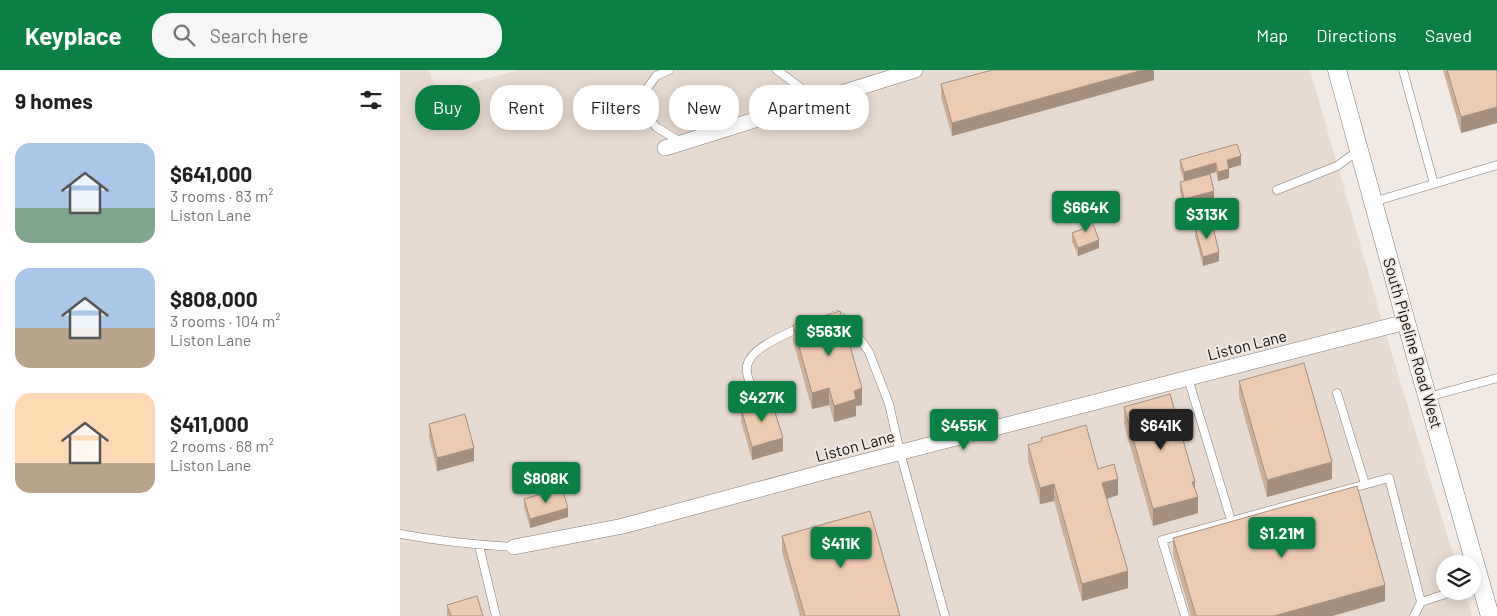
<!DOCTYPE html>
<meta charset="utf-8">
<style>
body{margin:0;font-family:Barlow,sans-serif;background:#f6f6f6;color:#202124;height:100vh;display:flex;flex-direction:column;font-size:19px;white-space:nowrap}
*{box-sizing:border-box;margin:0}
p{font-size:16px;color:#757577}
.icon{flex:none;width:28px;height:28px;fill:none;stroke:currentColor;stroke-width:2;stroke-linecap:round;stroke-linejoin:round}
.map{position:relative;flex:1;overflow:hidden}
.sheet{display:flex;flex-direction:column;background:#fff;width:400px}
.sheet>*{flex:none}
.hud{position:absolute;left:15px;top:15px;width:475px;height:45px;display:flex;gap:10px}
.fabs{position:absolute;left:1036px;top:485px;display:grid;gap:10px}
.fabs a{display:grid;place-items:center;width:45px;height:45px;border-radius:50%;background:#fff;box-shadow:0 2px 12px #0003;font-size:25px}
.price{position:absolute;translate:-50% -42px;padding:0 11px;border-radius:5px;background:#0b8043;color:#fff;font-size:16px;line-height:32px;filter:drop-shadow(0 1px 2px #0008)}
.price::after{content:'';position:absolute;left:50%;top:30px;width:15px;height:11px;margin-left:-8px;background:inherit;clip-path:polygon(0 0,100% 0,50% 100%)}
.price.on{background:#222;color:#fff}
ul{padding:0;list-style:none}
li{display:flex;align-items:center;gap:15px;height:125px;padding:0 15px}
li span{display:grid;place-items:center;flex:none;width:140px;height:100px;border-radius:15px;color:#555}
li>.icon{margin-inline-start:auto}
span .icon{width:60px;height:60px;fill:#fffc;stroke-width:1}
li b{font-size:21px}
h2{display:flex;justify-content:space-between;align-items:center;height:60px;padding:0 15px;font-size:21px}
.pill{padding:0 18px;border-radius:20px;background:#fff;box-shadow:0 2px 12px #0003;font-size:18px;line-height:45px}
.pill.on{background:#0b8043;color:#fff}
header{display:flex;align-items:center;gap:30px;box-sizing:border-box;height:70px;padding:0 25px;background:#0b8043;color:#fff}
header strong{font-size:24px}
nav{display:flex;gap:28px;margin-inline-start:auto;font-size:18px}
.search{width:350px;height:45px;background:#f6f6f6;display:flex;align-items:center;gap:12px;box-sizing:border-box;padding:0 18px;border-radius:20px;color:#757577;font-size:19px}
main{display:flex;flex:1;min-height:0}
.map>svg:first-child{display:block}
.built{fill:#e7dad0}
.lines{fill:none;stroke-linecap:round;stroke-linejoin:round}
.service-casing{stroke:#7f7974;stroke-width:9}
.minor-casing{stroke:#7f7974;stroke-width:16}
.tertiary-casing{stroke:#7f7974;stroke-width:19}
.service{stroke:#fff;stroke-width:8}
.minor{stroke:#fff;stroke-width:15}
.tertiary{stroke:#fff;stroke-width:18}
.wall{fill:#ccaf98}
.shaded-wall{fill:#a68e7c}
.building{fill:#edcbb1;stroke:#a68e7c}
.labels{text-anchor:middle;stroke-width:4;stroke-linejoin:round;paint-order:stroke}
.street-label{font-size:16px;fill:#100d0c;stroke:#f0e9e4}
</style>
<header>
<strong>Keyplace</strong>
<div class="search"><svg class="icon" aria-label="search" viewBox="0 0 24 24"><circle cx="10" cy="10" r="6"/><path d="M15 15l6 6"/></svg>Search here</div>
<nav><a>Map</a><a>Directions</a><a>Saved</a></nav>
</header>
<main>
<section class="sheet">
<h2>9 homes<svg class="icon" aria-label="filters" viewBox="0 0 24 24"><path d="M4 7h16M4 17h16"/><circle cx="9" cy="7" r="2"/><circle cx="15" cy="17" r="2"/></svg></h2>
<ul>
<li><span style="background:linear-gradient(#a9c7e8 65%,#7fa58c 0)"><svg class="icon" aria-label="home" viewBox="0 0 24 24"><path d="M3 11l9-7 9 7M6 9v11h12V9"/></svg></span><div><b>$641,000</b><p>3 rooms · 83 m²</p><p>Liston Lane</p></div></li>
<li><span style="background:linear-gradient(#a9c7e8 60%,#b9a48a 0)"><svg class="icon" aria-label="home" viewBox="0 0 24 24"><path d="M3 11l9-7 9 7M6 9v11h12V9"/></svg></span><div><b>$808,000</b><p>3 rooms · 104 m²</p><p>Liston Lane</p></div></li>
<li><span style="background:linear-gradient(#ffd9b3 70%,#b9a48a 0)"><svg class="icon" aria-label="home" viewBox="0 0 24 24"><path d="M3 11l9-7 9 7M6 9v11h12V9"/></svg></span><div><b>$411,000</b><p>2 rooms · 68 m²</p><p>Liston Lane</p></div></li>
</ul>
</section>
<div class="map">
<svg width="1097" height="546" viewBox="0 0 1097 546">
<rect width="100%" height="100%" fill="#f0e9e4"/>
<path class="built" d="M0,0h29l7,23 83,-23h791l83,288 63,206h-11v27h20l7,25h-1072z"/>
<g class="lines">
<g class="service-casing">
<path id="service" d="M269,0l-13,6 -13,18 2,18 11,15 25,15
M377,0l40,30
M1003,0l31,114
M877,120l60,-24 22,-16
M973,132l124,-37
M433,246l4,-1 11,7 21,30 20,52 11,48 45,164
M788,308l43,142
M937,323l28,91
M1028,327l69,-19
M356,328c-3,-8 -8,-17 -9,-26 -4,-22 38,-37 54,-45
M0,464c38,7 76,11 114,13
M79,476l17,70
M1021,532l34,-11
M785,546l-23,-76 227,-62 32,124 -7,14"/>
</g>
<g class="minor-casing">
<path id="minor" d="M265,78l250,-78
M114,477l109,-21 201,-54 582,-150"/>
</g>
<g class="tertiary-casing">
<path id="tertiary" d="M937,0l69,252 84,294"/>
</g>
<use href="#service" class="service"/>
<use href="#minor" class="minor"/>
<use href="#tertiary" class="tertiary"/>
</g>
<path class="wall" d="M754,0v10l-202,56 -11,-39v-13z
M1043,0h54v53l-36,10z
M780,90l61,5 -12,3v10l-11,3 -2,-9 -32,9 -4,-12z
M780,112l34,17 -30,9 -4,-17z
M683,144l16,34 -21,8 -6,-14v-9l13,-5 -2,-6z
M795,157l24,34 -16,5 -8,-30z
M393,255l69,80 -6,1v10l-22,6 -5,-17 -17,4 -19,-68z
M839,311l93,98 -65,18 -28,-100z
M724,337l71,81 3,25 -45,13 -29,-102z
M341,338l42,43 -31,9 -11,-39z
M29,354l45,37 -37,10 -8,-34z
M641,368l57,31 20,26 -11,4 21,89 -46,13 -28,-100 -14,3 -12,-43v-16l13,-4z
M124,429l44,18 -38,11 -6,-21z
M382,466l118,80h-100l-18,-64z
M773,468l212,63 -53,15h-141l-18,-62z
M47,535l36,11h-36z"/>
<path class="shaded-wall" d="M743,0h11v10l-202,56v-13z
M1097,37v16l-36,10v-16z
M841,86v9l-14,4v-9z
M816,93v9l-32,9v-9z
M829,99v9l-11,3v-9z
M814,121v8l-30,9v-9z
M699,170v8l-21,8v-8z
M819,182v9l-16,5v-9z
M429,318v17l-17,4v-16z
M462,318v17l-6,1v10l-22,6v-16l20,-15z
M383,368v13l-31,9v-13z
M74,378v13l-37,10v-13z
M932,392v17l-65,18v-17z
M718,409v16l-16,5v-17z
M792,412h3v15h3v16l-45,13v-17z
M654,414v17l-14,3v-16z
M168,438v9l-38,11v-9z
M728,501v17l-46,13v-17z
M985,515v16l-53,15h-58z"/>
<path class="building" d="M592,0h151l-191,53 -11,-39z
M1047,0h50v37l-36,10z
M837,74l4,12 -14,4 2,9 -11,3 -2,-9 -32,9 -4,-12z
M810,104l4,17 -30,8 -4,-17z
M688,141l11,29 -21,8 -6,-15 16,-6 -5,-13z
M812,153l7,29 -16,5 -8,-30z
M440,241l22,77 -8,3 2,8 -22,7 -5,-18 -17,5 -19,-68z
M904,293l28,99 -65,18 -28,-99z
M770,324l25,88h-3l6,15 -45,12 -29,-102z
M371,329l12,39 -31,9 -11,-39z
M65,344l9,34 -37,10 -8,-34z
M686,355l12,44 16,-5 4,15 -16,4 26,88 -46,13 -28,-100 -14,4 -12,-43 14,-4 -1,-3z
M957,416l28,99 -111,31h-78l-23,-78z
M162,418l6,20 -38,11 -6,-20z
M470,441l30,105h-95l-23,-80z
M77,526l6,20h-32l-4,-11z"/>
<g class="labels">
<g class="street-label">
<text transform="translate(1013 273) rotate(74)" y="6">South Pipeline Road West</text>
<text transform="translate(847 275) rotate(-14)" y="6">Liston Lane</text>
<text transform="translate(455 376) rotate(-15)" y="6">Liston Lane</text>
</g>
</g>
</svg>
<div class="fabs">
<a><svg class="icon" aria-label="layers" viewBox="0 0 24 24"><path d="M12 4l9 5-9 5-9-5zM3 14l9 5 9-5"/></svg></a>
</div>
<b class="price" style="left:686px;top:163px">$664K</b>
<b class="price" style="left:807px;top:170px">$313K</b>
<b class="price" style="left:429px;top:287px">$563K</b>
<b class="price" style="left:362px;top:353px">$427K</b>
<b class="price" style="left:564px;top:381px">$455K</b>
<b class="price on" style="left:761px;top:381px">$641K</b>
<b class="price" style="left:146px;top:434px">$808K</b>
<b class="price" style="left:882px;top:489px">$1.21M</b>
<b class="price" style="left:441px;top:499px">$411K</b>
<div class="hud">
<a class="pill on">Buy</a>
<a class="pill">Rent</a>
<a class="pill">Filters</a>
<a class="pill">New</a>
<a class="pill">Apartment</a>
</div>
</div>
</main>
